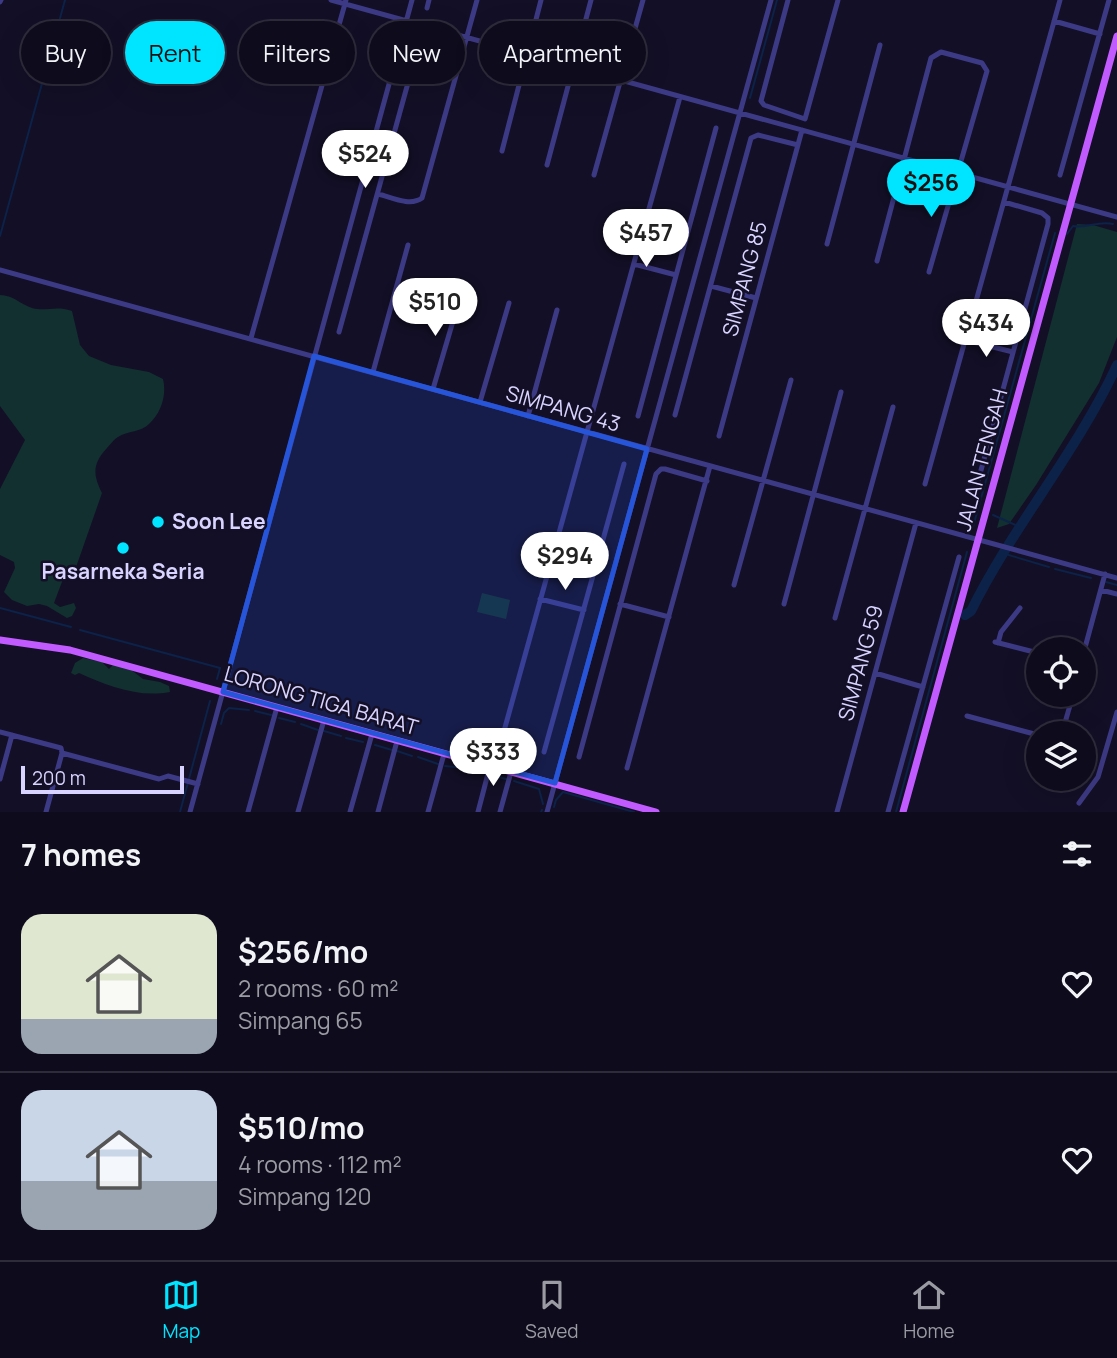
<!DOCTYPE html>
<meta charset="utf-8">
<style>
body{margin:0;font-family:Manrope,sans-serif;background:#1c1929;color:#f1f3f6;height:100vh;display:flex;flex-direction:column;font-size:26px;white-space:nowrap}
*{box-sizing:border-box;margin:0}
p{font-size:23px;color:#9b9ba3}
.icon{flex:none;width:38px;height:38px;fill:none;stroke:currentColor;stroke-width:2;stroke-linecap:round;stroke-linejoin:round}
.map{position:relative;height:812px;overflow:hidden}
.panel{display:flex;flex-direction:column;background:#0e0b1c;flex:1}
.panel>*{flex:none}
.top-card{position:absolute;left:21px;top:21px;width:700px;height:63px;display:flex;gap:14px}
.controls{position:absolute;left:1026px;top:637px;display:grid;gap:14px}
.controls a{display:grid;place-items:center;width:70px;height:70px;border-radius:50%;background:#0e0b1c;box-shadow:0 7px 28px #0002,0 0 0 2px #2e2b3b;font-size:35px}
.scale{position:absolute;left:21px;bottom:18px;width:163px;box-sizing:border-box;padding-left:7px;border:4px solid #d9d4ff;border-top:0;font-size:19px;line-height:24px;white-space:nowrap;color:#d9d4ff;-webkit-text-stroke:5px #130f26;paint-order:stroke}
.price{position:absolute;translate:-50% -60px;padding:0 16px;border-radius:24px;background:#fff;color:#222;font-size:23px;line-height:46px;filter:drop-shadow(0 2px 4px #0008)}
.price::after{content:'';position:absolute;left:50%;top:42px;width:21px;height:16px;margin-left:-10px;background:inherit;clip-path:polygon(0 0,100% 0,50% 100%)}
.price.current{background:#00e5ff;color:#111}
ul{padding:0;list-style:none}
li{display:flex;align-items:center;gap:21px;height:175px;padding:0 21px}
li+li{border-top:2px solid #2e2b3b}
li span{display:grid;place-items:center;flex:none;width:196px;height:140px;border-radius:21px;color:#555}
li>.icon{margin-inline-start:auto}
span .icon{width:84px;height:84px;fill:#fffc;stroke-width:1}
li b{font-size:30px}
h2{display:flex;justify-content:space-between;align-items:center;height:84px;padding:0 21px;font-size:30px}
.chip{padding:0 24px;border-radius:32px;background:#0e0b1c;box-shadow:0 7px 28px #0002,0 0 0 2px #2e2b3b;font-size:24px;line-height:63px}
.chip.current{background:#00e5ff;color:#111}
.dock{display:flex;justify-content:space-around;align-items:center;height:98px;border-top:2px solid #2e2b3b;background:#0e0b1c;font-size:19px;color:#9b9ba3}
.dock a{display:grid;justify-items:center;gap:4px}
.dock .current{color:#00e5ff}
.map>svg:first-child{display:block}
.green{fill:#12302f}
.lines{fill:none;stroke-linecap:round;stroke-linejoin:round}
.stream{stroke:#0c2248;stroke-width:2}
.river{stroke:#0c2248;stroke-width:10}
.minor{stroke:#3d3a85;stroke-width:5}
.major{stroke:#c25bff;stroke-width:7}
.marked{fill:#2655da;fill-opacity:0.2;stroke:#2655da;stroke-width:5;stroke-linejoin:round}
.poi-dot{fill:#00e5ff;stroke:#130f26;stroke-width:2.5}
.labels{text-anchor:middle;stroke-width:5;stroke-linejoin:round;paint-order:stroke}
.street-label{font-size:21px;fill:#d9d4ff;stroke:#130f26}
.poi-label{font-size:21px;font-weight:bold;fill:#d9d4ff;stroke:#130f26;text-anchor:start}
</style>
<div class="map">
<svg width="1117" height="812" viewBox="0 0 1117 812">
<rect width="100%" height="100%" fill="#130f26"/>
<path class="green" d="M1077,224l16,1 24,7v105l-18,46 -63,102 -27,39 -12,4z
M0,295c13,0 20,9 32,13 15,4 23,-3 40,3l8,34 9,11 22,9 38,7 14,7c4,16 -2,34 -14,45 -7,8 -22,7 -31,13 -4,2 -8,8 -11,11 -15,16 -14,27 -5,45l-28,80 -9,1 -11,29 6,4 14,-4 2,5 -4,8 -5,2 -20,-12 -8,-2 -12,2 -15,-6 -8,-8 11,-24 -1,-6 -14,-7v-66l25,-49 -25,-34z
M482,593l28,7 -4,19 -29,-7z
M83,658l19,4 7,7 4,-4 17,4 13,10 17,3 9,4 1,6c-32,6 -62,-6 -91,-19l-4,2 -4,-2 4,-10z"/>
<g class="lines">
<path class="stream" d="M750,98l27,-98
M1067,234l6,-8c15,3 25,-6 40,-2
M0,236l65,-236
M993,515l27,12
M973,527l82,-294
M1002,553l47,14
M1055,569l36,9
M1106,582l11,3
M0,608l71,19
M80,630l140,38 -3,11
M255,711l16,4
M279,718l16,4
M221,724l3,-11 5,-5 20,2
M301,724l17,6
M324,731l17,5
M346,738l17,4
M375,745l17,5
M397,751l15,5
M418,757l20,7
M445,766l20,2
M471,769l14,4
M492,775l14,4
M514,781l25,8 4,15
M554,807l2,-7 7,-8 71,20
M180,812l30,-111
M541,812l1,-2
M896,812l71,-260"/>
<path class="river" d="M965,615l6,-4c42,-85 106,-159 146,-246"/>
<path class="minor" d="M331,0l786,217
M788,0l-27,101 3,4 41,14 33,-119
M0,2l1,-2
M427,8l2,-8
M1054,21l46,13
M502,151l39,-151
M547,165l44,-165
M594,175l49,-175
M1060,175l49,-175
M378,194c13,3 32,13 44,4l55,-198
M827,244l53,-199
M877,261l54,-203 10,-6 41,11 5,8 -58,201
M634,264l42,11
M0,270l1117,308
M711,286l45,12
M339,332l77,-278
M251,338l95,-338
M965,340l48,12
M373,372l35,-127
M433,389l28,-95
M480,402l29,-99
M675,415l76,-277 7,-3 40,10
M528,416l29,-106
M638,416l78,-288
M719,436l83,-306
M925,484l135,-484
M974,496l74,-272v-6l-6,-5 -38,-11
M734,585l57,-205
M1101,590l16,4
M540,599l44,11
M620,604l49,13
M784,604l57,-212
M835,618l58,-211
M995,642l43,11
M998,643l3,-11 19,-24
M1083,655l22,-81
M875,673l48,14
M967,716l71,19
M0,732l61,16 1,5 97,26 9,-3 30,8
M1062,733l11,-38
M544,752l80,-288
M579,757l77,-283 5,-5h4l42,12
M494,767l186,-670
M627,768l83,-302
M0,779l12,-44
M1079,803l19,-26 19,-65
M46,812l16,-59
M190,812l222,-812
M248,812l29,-105
M298,812l26,-92
M350,812l22,-78
M378,812l19,-71
M428,812l16,-58
M478,812l12,-46
M500,812l11,-40
M547,812l224,-812
M837,812l79,-289
M888,812l71,-255"/>
<path class="major" d="M0,640l70,10 586,162
M903,812l214,-776"/>
</g>
<path class="marked" d="M314,356l333,93 -92,334 -332,-91z"/>
<g class="poi-dot">
<circle cx="158" cy="522" r="7"/>
<circle cx="123" cy="548" r="7"/>
</g>
<g class="labels">
<g class="street-label">
<text transform="translate(745 279) rotate(-75)" y="7">SIMPANG 85</text>
<text transform="translate(563 409) rotate(16)" y="7">SIMPANG 43</text>
<text transform="translate(982 460) rotate(-75)" y="7">JALAN TENGAH</text>
<text transform="translate(861 663) rotate(-75)" y="7">SIMPANG 59</text>
<text transform="translate(321 701) rotate(16)" y="7">LORONG TIGA BARAT</text>
</g>
<g class="poi-label">
<text x="172" y="529">Soon Lee</text>
<text x="123" y="579" text-anchor="middle">Pasarneka Seria</text>
</g>
</g>
</svg>
<div class="controls">
<a><svg class="icon" aria-label="locate" viewBox="0 0 24 24"><circle cx="12" cy="12" r="6"/><path d="M12 2v4M12 18v4M2 12h4M18 12h4"/></svg></a>
<a><svg class="icon" aria-label="layers" viewBox="0 0 24 24"><path d="M12 4l9 5-9 5-9-5zM3 14l9 5 9-5"/></svg></a>
</div>
<div class="scale">200 m</div>
<b class="price" style="left:365px;top:190px">$524</b>
<b class="price current" style="left:931px;top:219px">$256</b>
<b class="price" style="left:646px;top:269px">$457</b>
<b class="price" style="left:435px;top:338px">$510</b>
<b class="price" style="left:986px;top:359px">$434</b>
<b class="price" style="left:565px;top:592px">$294</b>
<b class="price" style="left:493px;top:788px">$333</b>
<div class="top-card">
<a class="chip">Buy</a>
<a class="chip current">Rent</a>
<a class="chip">Filters</a>
<a class="chip">New</a>
<a class="chip">Apartment</a>
</div>
</div>
<section class="panel">
<h2>7 homes<svg class="icon" aria-label="filters" viewBox="0 0 24 24"><path d="M4 7h16M4 17h16"/><circle cx="9" cy="7" r="2"/><circle cx="15" cy="17" r="2"/></svg></h2>
<ul>
<li><span style="background:linear-gradient(#dfe7d0 75%,#9aa5b1 0)"><svg class="icon" aria-label="home" viewBox="0 0 24 24"><path d="M3 11l9-7 9 7M6 9v11h12V9"/></svg></span><div><b>$256/mo</b><p>2 rooms · 60 m²</p><p>Simpang 65</p></div><svg class="icon" aria-label="heart" viewBox="0 0 24 24"><path d="M12 20l-8-8c-3-5 5-10 8-4 3-6 11-1 8 4z"/></svg></li>
<li><span style="background:linear-gradient(#c9d6e8 65%,#9aa5b1 0)"><svg class="icon" aria-label="home" viewBox="0 0 24 24"><path d="M3 11l9-7 9 7M6 9v11h12V9"/></svg></span><div><b>$510/mo</b><p>4 rooms · 112 m²</p><p>Simpang 120</p></div><svg class="icon" aria-label="heart" viewBox="0 0 24 24"><path d="M12 20l-8-8c-3-5 5-10 8-4 3-6 11-1 8 4z"/></svg></li>
</ul>
</section>
<nav class="dock">
<a class="current"><svg class="icon" aria-label="map" viewBox="0 0 24 24"><path d="M3 6l6-2 6 2 6-2v14l-6 2-6-2-6 2zM9 4v14M15 6v14"/></svg>Map</a>
<a><svg class="icon" aria-label="saved" viewBox="0 0 24 24"><path d="M7 4h10v16l-5-4-5 4z"/></svg>Saved</a>
<a><svg class="icon" aria-label="home" viewBox="0 0 24 24"><path d="M3 11l9-7 9 7M6 9v11h12V9"/></svg>Home</a>
</nav>
